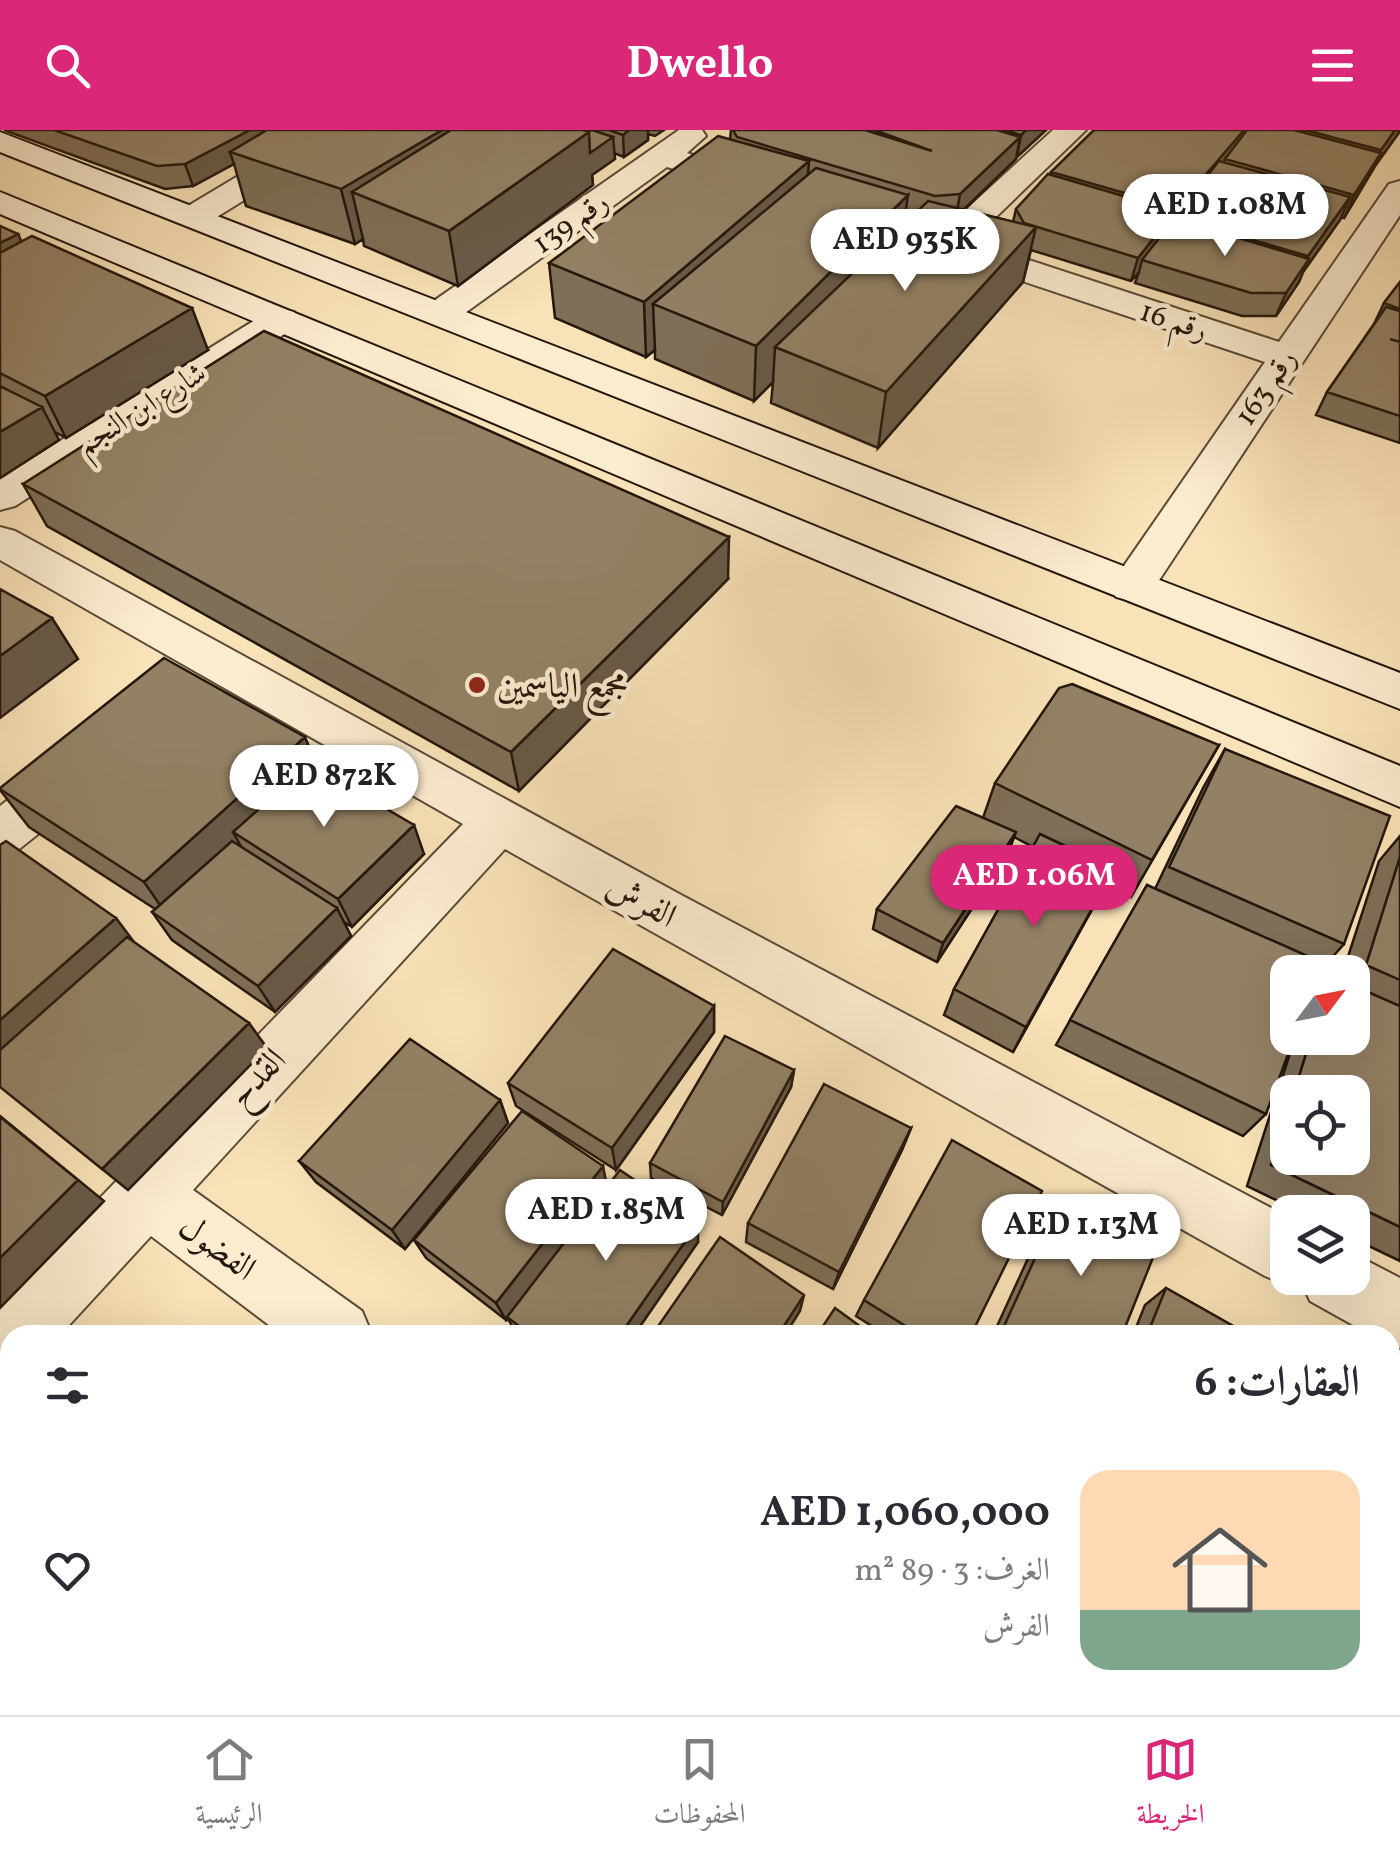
<!DOCTYPE html>
<html lang="ar">
<meta charset="utf-8">
<style>
body{margin:0;font-family:Vollkorn,Amiri,serif;background:#f2f2f3;color:#2b2b33;direction:rtl;height:100vh;display:flex;flex-direction:column;font-size:38px;white-space:nowrap}
*{box-sizing:border-box;margin:0}
p{font-size:32px;color:#7c7c81}
.icon{flex:none;width:55px;height:55px;fill:none;stroke:currentColor;stroke-width:2;stroke-linecap:round;stroke-linejoin:round}
.map{position:relative;flex:1;overflow:hidden;direction:ltr}
.drawer{position:absolute;left:0px;top:1195px;width:1400px;height:390px;display:flex;flex-direction:column;background:#fff;border-radius:30px 30px 0 0;box-shadow:0 10px 40px #0002;direction:rtl}
.drawer>*{flex:none}
.needle{width:65px;rotate:58deg}
.buttons{position:absolute;left:1270px;top:825px;display:grid;gap:20px}
.buttons a{display:grid;place-items:center;width:100px;height:100px;border-radius:20px;background:#fff;box-shadow:0 10px 40px #0002;font-size:50px}
.price{position:absolute;translate:-50% -85px;padding:0 22px;border-radius:35px;background:#fff;color:#222;font-size:32px;line-height:65px;filter:drop-shadow(0 2px 5px #0008)}
.price::after{content:'';position:absolute;left:50%;top:60px;width:30px;height:22px;margin-left:-15px;background:inherit;clip-path:polygon(0 0,100% 0,50% 100%)}
.price.current{background:#db2777;color:#fff}
ul{padding:0;list-style:none}
li{display:flex;align-items:center;gap:30px;height:250px;padding:0 40px}
li+li{border-top:2px solid #e1e1e2}
li span{display:grid;place-items:center;flex:none;width:280px;height:200px;border-radius:30px;color:#555}
li>.icon{margin-inline-start:auto}
span .icon{width:120px;height:120px;fill:#fffc;stroke-width:1}
li b{font-size:42px}
h2{display:flex;justify-content:space-between;align-items:center;height:120px;padding:0 40px;font-size:42px}
header{display:flex;justify-content:space-between;align-items:center;height:130px;padding:0 40px;background:#db2777;color:#fff;font-size:45px;font-weight:700}
.menu{display:flex;justify-content:space-around;align-items:center;height:140px;border-top:2px solid #e1e1e2;background:#fff;font-size:28px;color:#7c7c81}
.menu a{display:grid;justify-items:center;gap:5px}
.menu .current{color:#db2777}
.map>svg:first-child{display:block}
.lines{fill:none;stroke-linecap:round;stroke-linejoin:round}
.lane-casing{stroke:#594a38;stroke-width:3}
.street-casing{stroke:#594a38;stroke-width:4}
.secondary-casing{stroke:#24170d;stroke-width:4}
.lane{fill:#fbecd0;fill-rule:evenodd}
.street{fill:#fbecd0;fill-rule:evenodd}
.secondary{fill:#fbecd0;fill-rule:evenodd}
.wall{fill:#7e6f57;stroke:#24170d;stroke-width:2.5;fill-rule:evenodd}
.shaded-wall{fill:#675a47;stroke:#24170d;stroke-width:2.5}
.building{fill:#938165;stroke:#24170d;stroke-width:2.5}
.poi-dot{fill:#8f2418;stroke:#fbecd0;stroke-width:4}
.labels{text-anchor:middle;stroke-width:9;stroke-linejoin:round;paint-order:stroke}
.far-street-label{font-size:30px;fill:#24170d;stroke:#fbecd0}
.poi-label{font-size:35px;fill:#24170d;stroke:#fbecd0;text-anchor:start}
.street-label{font-size:35px;fill:#24170d;stroke:#fbecd0}
</style>
<header><svg class="icon" aria-label="menu" viewBox="0 0 24 24"><path d="M4 6h16M4 12h16M4 18h16"/></svg>Dwello<svg class="icon" aria-label="search" viewBox="0 0 24 24"><circle cx="10" cy="10" r="6"/><path d="M15 15l6 6"/></svg></header>
<div class="map">
<svg width="1400" height="1585" viewBox="0 0 1400 1585">
<rect width="100%" height="100%" fill="#f9e2b7"/>
<filter id="stains"><feTurbulence type="fractalNoise" baseFrequency=".002" numOctaves="4"/><feColorMatrix values="0 0 0 0 .2 0 0 0 0 .09 0 0 0 0 .02 0 0 0 .5 -.17"/></filter>
<radialGradient id="worn" r=".72"><stop offset=".6" stop-color="#630" stop-opacity="0"/><stop offset="1" stop-color="#630" stop-opacity=".3"/></radialGradient>
<g class="lines">
<g class="lane-casing">
<path id="lane" d="M731,1575h41l-4,10h-41z"/>
</g>
<g class="street-casing">
<path id="street" d="M315,0h37l-4,6 -141,87h-24l-5,-7 5,-7z
M679,0h23l4,6 -19,17 79,25 5,7 -5,7 -11,3 -88,-28 -213,154 -13,3 -13,-3 -5,-8 5,-8z
M1053,0h33l-115,111 308,101 110,-158 11,-3v34l-252,382 -16,4 -16,-4 -6,-11 155,-224 -330,-110 -5,-7 5,-7z
M281,179l13,3 5,8 -5,8 -279,178 -15,4v-32l268,-166z
M0,397l15,4 668,365 605,321v61h64v-25l48,25v70l-10,-5v-8h-19l-61,-34 -9,-21 -13,5 -23,-9 -760,-427 -312,341 169,121 10,24h-90l-131,-99 -91,99h-50v32l-10,-4v-62l463,-477 -463,-264z
M79,624l18,5 7,14 -7,14 -79,63 -18,6v-50l61,-47z
M492,1575h82l-4,10h-82z
M806,1575h89l4,10h-89z"/>
</g>
<g class="secondary-casing">
<path id="secondary" d="M0,2l1400,541v36l-1400,-557z
M0,62l1400,574v41l-1400,-593z"/>
</g>
<use href="#lane" class="lane"/>
<use href="#street" class="street"/>
<use href="#secondary" class="secondary"/>
</g>
<path class="wall" d="M4,0h660l-9,6 -7,-2v6l-24,17 -10,-4 1,6 -23,16 1,10 -135,101 -94,-40 -1,-7 -8,5 -109,-38 -12,-42 -41,22 -28,3z
M731,0h315l-30,27v2l-52,51 49,12 3,-13 78,-79 306,1 -25,35 -31,52 -2,-1 -39,55 -4,10 -23,34h-34l-107,-33 4,-11 -8,9 -100,-31 -8,32 -145,166 -107,-45 2,-21 -19,19 -99,-42v-9l-9,7 -91,-39 -6,-55 181,-124zM906,81l8,3 -10,10z
M0,96l22,16 186,108 -142,88 -11,-6 4,8 -59,38z
M1400,152v161l-84,-28 11,-23 47,-68 10,-21z
M23,354l705,95 -209,212 -472,-265z
M1219,615l-88,152 -25,-13 -93,168 -69,-37 10,-26 79,-142 -19,-10 -6,16 -71,109 -64,-33 4,-20 106,-91 12,-35z
M1225,619l119,195 -25,28h-31l-22,142 -23,22 -187,-91 91,-160 8,4 48,-101z
M318,639l106,85 -72,73 -8,-5 7,14 -76,76 -103,-72 -20,-28 3,-3 -126,-82 -29,-37z
M1400,706v425l-48,-23v-26h-51l-54,-26 48,-148h57v-66h-9l36,-111zM1288,962h64l-64,66z
M714,876v26l-98,138 -100,-64 -8,-23z
M794,940l-3,17 -69,128 -71,-37 -1,-15z
M500,970l8,23 -103,126 -89,-67 -17,-21z
M911,998l-9,22 -69,139 -87,-47 2,-19z
M607,1056l91,56 -64,93h-115l-3,-2 -9,-16 -1,3 -80,-62 -12,-18z
M1062,1069l60,136h-129l53,-116z
M1166,1158l83,47h-116l12,-30z
M864,1170l107,35h-85l-30,-19z
M1400,1297v208l-10,-6v-178l5,-22z
M1035,1575h69l-4,10h-53z
M1125,1575h173l-4,10h-173z"/>
<path class="shaded-wall" d="M250,0h47l-67,22 4,12 -41,22 -8,-22z
M442,0h53l-143,62 11,47 -8,5 -14,-55z
M629,0h19v10l-24,17 -1,-22z
M1026,0h20l-29,27 4,-22z
M1244,0h10l-29,29 -3,10 -47,48 2,-9z
M1395,0l5,1 -25,35 -31,52 10,-23 22,-34 5,-11z
M589,2l24,5 2,22 -23,16 1,10 -135,101 -9,-55z
M1020,7l-4,22 -60,58 4,-23z
M809,31l-4,54 -152,89 2,46 -9,7 -2,-55z
M908,65l-8,55 -125,97 -2,35 -19,19 2,-55z
M1350,67l-10,23 -37,52 -4,10 -23,34 10,-23 17,-27 5,-10z
M1175,81l-7,23 -26,26 -3,12 -8,9 7,-23z
M1036,97l-13,55 -145,166 8,-56z
M18,104l20,42 -38,20v-53z
M192,178l16,42 -142,88 -21,-42z
M42,277l17,33 -59,38v-46z
M729,407l-1,42 -209,212 -8,-39z
M52,488l26,41 -78,59v-62z
M305,607l17,40 -89,55 10,18 -74,68 -25,-36z
M414,695l10,29 -72,73 -14,-28z
M1016,702l-8,21 -71,109 6,-19z
M1114,739l-15,28 -86,155 13,-25z
M337,778l14,28 -76,76 -17,-26z
M116,788l21,28 -137,124v-50z
M714,876v26l-98,138 -4,-22z
M249,893l18,25 -139,142 -26,-21z
M794,940l-3,17 -69,128 1,-13z
M500,970l8,23 -103,126 -13,-19z
M0,986l104,85 -104,107z
M911,998l-9,22 -69,139 6,-17z
M603,1036l4,21 -101,133 -10,-17z
M698,1093v19l-64,93h-14z
M804,1165l-4,16 -15,24h-7z
M0,1440l10,11v35l-10,-11z
M92,1575h34l9,10h-33z
M449,1575h12l-6,10h-12z"/>
<path class="building" d="M54,0h196l-65,34 -28,2z
M267,0h175l-101,59 -111,-37z
M451,0h132l6,2 -140,99 -97,-39z
M583,0h9l21,7 -23,16 -1,-21z
M609,0h20l-6,5z
M733,0h132l67,21 -55,-20 2,-1h118l23,7 -60,57 -25,2 -198,-59z
M1005,0h21l-5,5z
M1094,0h150l-67,78 -126,-36z
M1247,0h47l87,23 -27,42 -129,-36z
M1305,0h90l-14,20z
M718,6l91,25 -165,141 -95,-39z
M1219,31l131,36 -42,59 -134,-39z
M816,38l92,27 -152,151 -103,-42z
M1048,44l127,37 -37,47 -114,-35 -8,-14z
M928,71l108,26 -150,165 -111,-45z
M1174,89l135,40 -23,34h-35l-109,-33z
M0,96l18,8 -18,9z
M32,106l160,72 -147,88 -45,-23v-120z
M1400,152v27l-16,-6z
M1386,177l14,4v31l-10,-3 10,3v74l-73,-24z
M264,201l465,206 -218,215 -488,-268z
M0,256l42,21 -42,25z
M0,459l52,29 -52,38z
M164,528l141,79 -161,145 -144,-93v-1z
M1072,554l147,61 -67,115 -157,-77 64,-95z
M1225,619l165,67 -46,128 -175,-77z
M310,634l104,61 -76,74 -105,-67z
M956,676l60,26 -73,111 -66,-34z
M1040,704l74,35 -88,158 -72,-38z
M6,711l110,77 -116,102v-175z
M232,711l105,67 -79,78 -106,-74z
M1400,727v123l-34,-15z
M1147,755l174,77 -4,10h-29v66h6l-28,76 -196,-94z
M127,807l122,86 -147,146 -102,-82v-37z
M613,819l101,57 -102,142 -104,-65z
M1352,855l48,21v221l-129,-62 17,-52v45h64v-66h-58l17,-54h41z
M725,906l69,34 -71,132 -73,-39z
M410,909l90,61 -108,130 -93,-69z
M824,954l87,44 -72,144 -91,-49z
M522,981l81,55 -107,137 -82,-63z
M0,987l78,63 -78,78z
M952,1010l90,51 -71,144h-51l-56,-35z
M620,1040l78,53 -78,112h-89l-24,-18z
M1062,1069l94,51 -34,85h-122z
M720,1107l84,58 -26,40h-126z
M1166,1158l83,47h-102z
M835,1178l37,27h-55z
M1390,1262l7,4 -7,32z
M10,1411v18l-9,-8z
M1400,1423v59l-10,-6v-6z
M0,1475l10,11v89h82l10,10h-102z
M167,1575h282l-6,10h-283z
M1051,1575h53l-4,10h-36z
M1149,1575h149l-4,10h-149z"/>
<circle class="poi-dot" cx="477" cy="555" r="10"/>
<g class="labels">
<g class="far-street-label">
<text transform="translate(570 92) rotate(-35)" y="10">رقم 139</text>
<text transform="translate(1174 190) rotate(18)" y="10">رقم 16</text>
<text transform="translate(1265 257) rotate(-56)" y="10">رقم 163</text>
<text transform="translate(141 278) rotate(-32)" y="10">شارع ابن النجم</text>
</g>
<g class="poi-label">
<text x="497" y="567">مجمع الياسمين</text>
</g>
<g class="street-label">
<text transform="translate(642 770) rotate(29)" y="12">الفرش</text>
<text transform="translate(256 947) rotate(-46)" y="12">القدح</text>
<text transform="translate(218 1117) rotate(36)" y="12">الفضول</text>
</g>
</g>
<rect width="100%" height="100%" filter="url(#stains)"/>
<rect width="100%" height="100%" fill="url(#worn)"/>
</svg>
<div class="buttons">
<a><svg class="needle" viewBox="-14 -14 28 28"><path d="M0-13l5 13h-10z" fill="#e53935"/><path d="M0 13l5-13h-10z" fill="#7c7c81"/></svg></a>
<a><svg class="icon" aria-label="locate" viewBox="0 0 24 24"><circle cx="12" cy="12" r="6"/><path d="M12 2v4M12 18v4M2 12h4M18 12h4"/></svg></a>
<a><svg class="icon" aria-label="layers" viewBox="0 0 24 24"><path d="M12 4l9 5-9 5-9-5zM3 14l9 5 9-5"/></svg></a>
</div>
<b class="price" style="left:1225px;top:129px">AED 1.08M</b>
<b class="price" style="left:905px;top:164px">AED 935K</b>
<b class="price" style="left:324px;top:700px">AED 872K</b>
<b class="price current" style="left:1034px;top:800px">AED 1.06M</b>
<b class="price" style="left:606px;top:1134px">AED 1.85M</b>
<b class="price" style="left:1081px;top:1149px">AED 1.13M</b>
<section class="drawer">
<h2>العقارات: 6<svg class="icon" aria-label="filters" viewBox="0 0 24 24"><path d="M4 7h16M4 17h16"/><circle cx="9" cy="7" r="2"/><circle cx="15" cy="17" r="2"/></svg></h2>
<ul>
<li><span style="background:linear-gradient(#ffd9b3 70%,#7fa58c 0)"><svg class="icon" aria-label="home" viewBox="0 0 24 24"><path d="M3 11l9-7 9 7M6 9v11h12V9"/></svg></span><div><b>AED 1,060,000</b><p>الغرف: 3 · 89 m²</p><p>الفرش</p></div><svg class="icon" aria-label="heart" viewBox="0 0 24 24"><path d="M12 20l-8-8c-3-5 5-10 8-4 3-6 11-1 8 4z"/></svg></li>
</ul>
</section>
</div>
<nav class="menu">
<a class="current"><svg class="icon" aria-label="map" viewBox="0 0 24 24"><path d="M3 6l6-2 6 2 6-2v14l-6 2-6-2-6 2zM9 4v14M15 6v14"/></svg>الخريطة</a>
<a><svg class="icon" aria-label="saved" viewBox="0 0 24 24"><path d="M7 4h10v16l-5-4-5 4z"/></svg>المحفوظات</a>
<a><svg class="icon" aria-label="home" viewBox="0 0 24 24"><path d="M3 11l9-7 9 7M6 9v11h12V9"/></svg>الرئيسية</a>
</nav>
